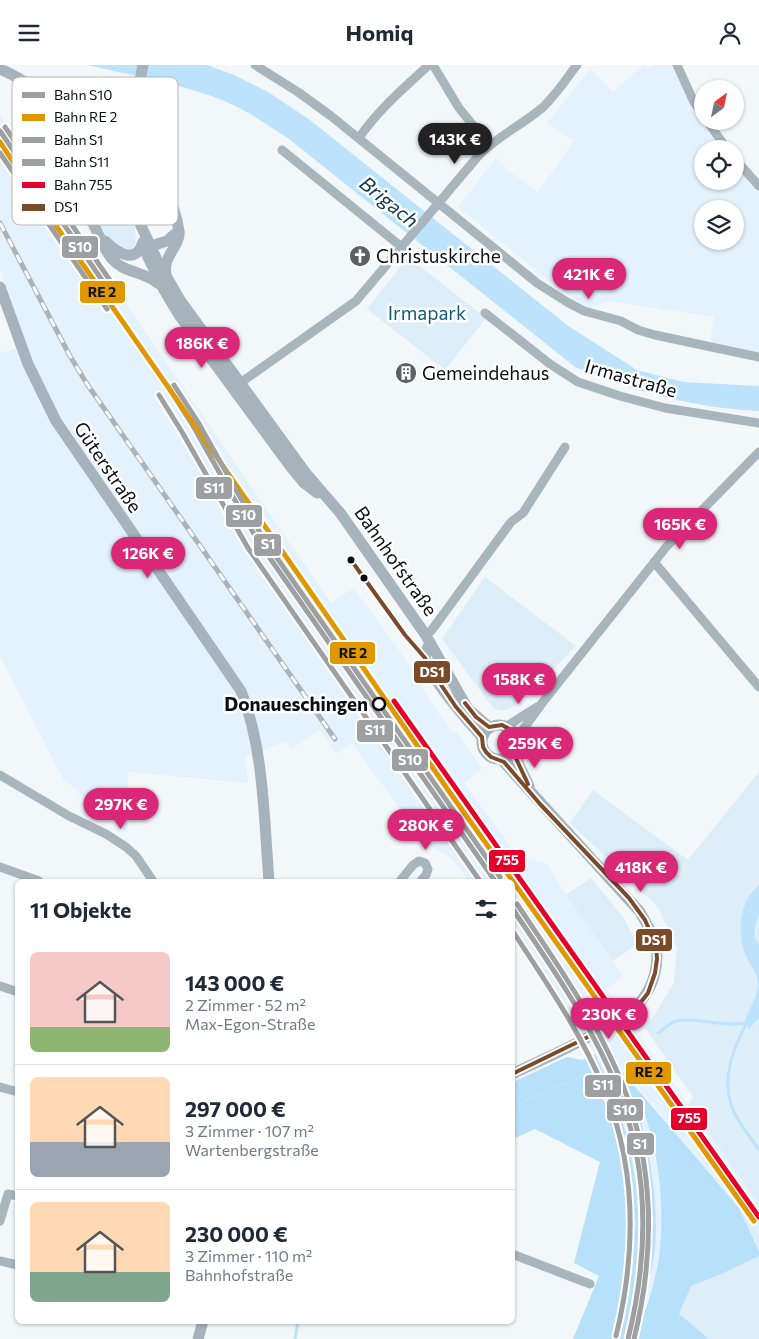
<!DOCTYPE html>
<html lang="de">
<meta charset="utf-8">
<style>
body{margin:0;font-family:Commissioner,sans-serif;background:#f6f6f7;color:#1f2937;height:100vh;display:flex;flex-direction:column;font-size:19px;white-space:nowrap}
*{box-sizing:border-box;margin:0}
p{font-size:16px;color:#747a83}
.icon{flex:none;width:28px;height:28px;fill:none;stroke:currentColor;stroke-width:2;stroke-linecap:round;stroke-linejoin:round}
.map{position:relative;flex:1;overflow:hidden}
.side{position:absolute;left:15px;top:814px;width:500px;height:445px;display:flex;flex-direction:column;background:#fff;border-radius:8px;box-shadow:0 1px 4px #0004}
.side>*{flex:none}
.needle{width:32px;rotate:33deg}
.tools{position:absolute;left:694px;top:15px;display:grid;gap:10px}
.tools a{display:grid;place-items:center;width:50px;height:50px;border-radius:50%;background:#fff;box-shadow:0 1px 4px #0004;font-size:25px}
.price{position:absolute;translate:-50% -42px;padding:0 11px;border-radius:18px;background:#db2777;color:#fff;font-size:16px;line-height:32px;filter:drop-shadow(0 1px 2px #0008)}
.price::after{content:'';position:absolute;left:50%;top:30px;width:15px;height:11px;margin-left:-8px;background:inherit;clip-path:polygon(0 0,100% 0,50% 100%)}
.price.selected{background:#222;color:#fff}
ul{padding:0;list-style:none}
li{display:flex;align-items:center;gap:15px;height:125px;padding:0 15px}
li+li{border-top:1px solid #e0e1e3}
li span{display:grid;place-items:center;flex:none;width:140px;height:100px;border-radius:8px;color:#555}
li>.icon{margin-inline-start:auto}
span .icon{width:60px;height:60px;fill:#fffc;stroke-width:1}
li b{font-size:21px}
h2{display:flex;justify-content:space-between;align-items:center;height:60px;padding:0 15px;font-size:21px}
header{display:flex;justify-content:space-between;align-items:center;height:65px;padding:0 15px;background:#fff;font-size:22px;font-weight:700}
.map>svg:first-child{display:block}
.built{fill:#e3f2fc;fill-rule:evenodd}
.green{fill:#ddeef8}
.forest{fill:#b7e0fb}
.water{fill:#bce3fb}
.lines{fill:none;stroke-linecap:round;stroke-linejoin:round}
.stream{stroke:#bce3fb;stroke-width:3}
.street{stroke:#a9b5bd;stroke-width:9}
.secondary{stroke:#a6b3bc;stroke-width:11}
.rail-casing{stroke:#abb3b9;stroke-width:5}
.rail{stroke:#fff;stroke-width:3;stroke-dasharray:9;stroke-linecap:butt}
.secondary-bridge{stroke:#a6b3bc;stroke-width:11}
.bus-1-casing{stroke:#fff;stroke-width:8}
.bus-1{stroke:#7a4b2a;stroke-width:4}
.rail-1-casing{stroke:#fff;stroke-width:9}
.rail-2-casing{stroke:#fff;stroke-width:9}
.rail-3-casing{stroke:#fff;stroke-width:9}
.rail-4-casing{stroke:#fff;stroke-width:9}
.rail-5-casing{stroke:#fff;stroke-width:9}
.rail-1{stroke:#9d9fa0;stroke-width:5}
.rail-2{stroke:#df9702;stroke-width:5}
.rail-3{stroke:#9d9fa0;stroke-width:5}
.rail-4{stroke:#9d9fa0;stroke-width:5}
.rail-5{stroke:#e4002b;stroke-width:5}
.bus-dot{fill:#090e12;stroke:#fff;stroke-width:2}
.stop-dot{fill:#fff;stroke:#090e12;stroke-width:2.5}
.labels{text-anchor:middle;stroke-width:5;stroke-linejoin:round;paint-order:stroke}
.poi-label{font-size:19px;fill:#090e12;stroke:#fff;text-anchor:start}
.park-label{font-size:19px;fill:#0f597e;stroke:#fff}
.street-label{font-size:19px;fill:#090e12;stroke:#fff}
.stop-label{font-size:19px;font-weight:bold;fill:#090e12;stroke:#fff;text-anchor:end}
.water-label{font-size:20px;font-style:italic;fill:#0f384f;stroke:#fff}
.key{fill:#fff;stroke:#b5b7b8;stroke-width:1}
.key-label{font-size:14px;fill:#090e12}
.line-badge{stroke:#fff;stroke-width:2}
.badge-label{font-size:14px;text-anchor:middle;font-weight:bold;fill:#fff}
.pale-badge-label{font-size:14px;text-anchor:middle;font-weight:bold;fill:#111}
</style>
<header><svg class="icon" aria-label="menu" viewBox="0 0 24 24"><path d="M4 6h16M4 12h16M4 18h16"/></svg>Homiq<svg class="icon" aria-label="person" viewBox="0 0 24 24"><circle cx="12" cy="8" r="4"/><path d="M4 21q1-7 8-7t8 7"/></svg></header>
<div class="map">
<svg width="759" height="1274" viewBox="0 0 759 1274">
<rect width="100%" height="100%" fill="#f2f7fa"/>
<path class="built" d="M643,0l4,4 7,-4h23l25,49v7h5l20,28h-25v32h33v-22l24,27v167l-49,-12 4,-24 -105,-16 -20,7 -39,-26 -92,-75 38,-49 13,13 29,21 36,-51 -27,-18 43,-54 23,23zM702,144h33v32h-33z
M0,50l46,72 285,416 23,-15 64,89 -1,1 6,10 -1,1 29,41 6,3 25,35 -18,15 52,71 32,11 18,30 57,81 -17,13 153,215v32l-20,-28 -106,-126 -18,-20 -4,1 18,44 7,25 7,46 4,32v29l-1,26 -3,28 6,-10 5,-36 -1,-66 -9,-51 -7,-23 4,-3 9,25 9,50 3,43 -1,21 -5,30 -21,66h-11l10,-48 6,-51 -1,-29 -4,-31 -9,-46 -17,-52 -14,-28 -41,-63 -41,-57 -1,-53h-42l-20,-24 -26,-15 -72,-99 -16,11 -16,-24 -28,19 -7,-7 -40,14 3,27 -120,-11 -1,61 -64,-54 -63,-123v-302l26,-10 -26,-75z"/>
<path class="green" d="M87,84l26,36 22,45 1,12 -3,7 -6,3c-9,-4 -15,-9 -22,-16 -10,-14 -27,-63 -22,-80 1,-2 2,-4 4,-7z
M408,192l78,61 -41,52 -78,-61z
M485,512l91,69 -59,59c-9,5 -14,7 -24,3l-51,-69z
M759,707v432l-71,-100 5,-7 -48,-69 14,-20 15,-26 3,-35 -20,-41 -87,-83 23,-33 95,70z
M591,813l32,39 14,27 -24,17 -47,-66z
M670,1061l69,82 20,28v103h-103z"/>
<path class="forest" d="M595,989c48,94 54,184 29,285h-51l26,-63 -25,-13 26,-101 -65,-33 -22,10v-57l54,-25 15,3z
M614,997l125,146 20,44v4l-40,19 -28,11 -12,28 30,25h-74c8,-21 16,-44 21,-66 11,-46 5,-126 -16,-169l-3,3c15,49 31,142 5,188 11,-78 3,-160 -31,-232z"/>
<path class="water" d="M87,0h120l27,10 34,17 42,28 257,205 70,45 47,12 75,4v25c-62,-3 -127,-19 -184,-44l-286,-228c-19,-12 -39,-27 -60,-36 -44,-19 -95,-27 -142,-38z
M759,820c0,9 0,20 0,29 -3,10 -9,20 0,30v74l-10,11 -4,-9c4,-10 11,-22 13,-32 1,-14 -7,-21 -12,-32 -10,-23 -7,-54 13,-71z"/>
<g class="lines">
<path class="stream" d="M748,955c-15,29 -29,62 -13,94 6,12 16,24 24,36
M658,968c5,-3 11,-9 16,-11 16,-7 52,6 73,1
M512,1044l15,-9 59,-26
M295,1274l3,-18"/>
<path class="street" d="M255,0l43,27 33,24 206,167 30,19 17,9 37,10 17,9 17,5 104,22
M433,0l26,43 30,37
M677,0l16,35 9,14
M707,56l20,28
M359,73c19,-28 45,-50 70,-73
M282,85l132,107
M735,94l24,27
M485,248l65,51 28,18 42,14 45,12 94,15
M236,321l120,-85 123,-146c19,-19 43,-30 63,-47 13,-12 24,-29 35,-43
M654,497l105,125
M425,569l6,-3 80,-109 12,-9 42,-66
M507,661l30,-19
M516,674l27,-37 124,-156 92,-94
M0,710l69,41 37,18 20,13 10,9 17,25
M0,802l39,14
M400,816l13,-16 6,-4 6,2 3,6 -2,6 -5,6
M0,921l18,6
M0,1022l18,5
M0,1156l8,-27 10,2
M512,1189l78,30
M0,1196l18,4"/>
<path class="secondary" d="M143,0c-7,33 -6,67 8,99 3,7 8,13 12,20 7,14 14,31 16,47 2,14 -17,26 -13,43
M0,4c26,11 47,28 69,45
M139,50c-7,1 -14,0 -20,1 -18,4 -40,19 -44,39 -3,18 9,50 17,67 7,12 11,26 20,37 13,15 33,12 47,25
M115,52l12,-9 11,-19
M95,65l46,-1
M122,120l35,75 23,40 125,172 36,42 84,120 43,75 21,18
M105,176c11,11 31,25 38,1
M151,181l16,-5 10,-9
M147,190l17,35 15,25 111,151 14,17 13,10
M0,222l28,77 28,57 185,270c23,57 23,129 28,190
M430,577c-2,5 -5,11 -5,15 2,18 44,66 57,80
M482 677a17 17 0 1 1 34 0a17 17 0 1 1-34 0Z
M513,687l16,34
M501,694l139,153c6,11 14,22 16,34 3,18 -2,37 -12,51 -6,10 -17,16 -26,22 -33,22 -70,38 -106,55
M198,1274l5,-18"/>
<g class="rail-casing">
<path id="rail" d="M0,158l70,133 17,28 248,355"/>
</g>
<use href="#rail" class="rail"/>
<path class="secondary-bridge" d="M69,49c21,22 39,44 53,71"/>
<g class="bus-1-casing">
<path id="bus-1" d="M351,495l54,75 20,23 6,12 25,37 26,30 1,10 3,5 5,5 13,5 36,42 89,94 16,22 11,25 1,14 -2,14 -7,20 -7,9 -24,18 -25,15 -80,39
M465,638l11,14 13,10 13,-2 11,6 4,12 -4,9 15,32"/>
</g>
<use href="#bus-1" class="bus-1"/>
<g class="rail-1-casing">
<path id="rail-1" d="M0,66l117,171
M169,323l24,38 65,115 237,340
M512,843c38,56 78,114 104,177 34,82 33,169 12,254"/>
</g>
<g class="rail-2-casing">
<path id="rail-2" d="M0,77l36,55 417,600 301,424"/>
</g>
<g class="rail-3-casing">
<path id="rail-3" d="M5,62l117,171
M174,320l24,37 65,116 237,339
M517,839c38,57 79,115 105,179 33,82 33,171 12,256"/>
</g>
<g class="rail-4-casing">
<path id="rail-4" d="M0,88l107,156
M159,330l23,37 66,116 232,333
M512,865c34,52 70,104 93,161 32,79 31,163 11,245"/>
</g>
<g class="rail-5-casing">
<path id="rail-5" d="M394,636l365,516"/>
</g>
<use href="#rail-1" class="rail-1"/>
<use href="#rail-2" class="rail-2"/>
<use href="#rail-3" class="rail-3"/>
<use href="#rail-4" class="rail-4"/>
<use href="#rail-5" class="rail-5"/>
</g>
<defs>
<g id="church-disc" transform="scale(1.125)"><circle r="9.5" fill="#5b6063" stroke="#fff"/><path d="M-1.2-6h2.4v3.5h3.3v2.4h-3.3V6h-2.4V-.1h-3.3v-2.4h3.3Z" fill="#fff"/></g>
<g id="building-disc" transform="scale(1.125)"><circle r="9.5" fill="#5b6063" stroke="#fff"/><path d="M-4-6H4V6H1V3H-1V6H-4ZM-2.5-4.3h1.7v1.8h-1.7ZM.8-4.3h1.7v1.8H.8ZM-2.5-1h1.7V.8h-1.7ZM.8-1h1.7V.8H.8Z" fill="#fff"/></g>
</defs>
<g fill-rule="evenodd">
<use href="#church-disc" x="360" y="191"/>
<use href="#building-disc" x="406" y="308"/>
</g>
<g class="bus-dot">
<circle cx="351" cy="495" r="4.5"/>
<circle cx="364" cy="513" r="4.5"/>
</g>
<circle class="stop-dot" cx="379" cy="639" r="6"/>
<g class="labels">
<g class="poi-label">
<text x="376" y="198">Christuskirche</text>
<text x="422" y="315">Gemeindehaus</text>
</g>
<g class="park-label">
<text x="427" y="255">Irmapark</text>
</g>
<g class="street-label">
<text transform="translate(631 313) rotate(16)" y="7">Irmastraße</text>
<text transform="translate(108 402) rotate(56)" y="7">Güterstraße</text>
<text transform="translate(396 496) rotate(55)" y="7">Bahnhofstraße</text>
</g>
<g class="stop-label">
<text x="368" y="646">Donaueschingen</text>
</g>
<g class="water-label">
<text transform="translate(389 137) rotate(39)" y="7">Brigach</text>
</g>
</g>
<rect x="12" y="12" width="166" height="148" rx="8" class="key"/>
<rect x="22" y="27" width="23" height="6" fill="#9d9fa0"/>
<rect x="22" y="49" width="23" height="7" fill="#df9702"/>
<rect x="22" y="72" width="23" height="6" fill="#9d9fa0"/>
<rect x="22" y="94" width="23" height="7" fill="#9d9fa0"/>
<rect x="22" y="117" width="23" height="6" fill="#e4002b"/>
<rect x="22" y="139" width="23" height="7" fill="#7a4b2a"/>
<g class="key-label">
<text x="54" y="35">Bahn S10</text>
<text x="54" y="57">Bahn RE 2</text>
<text x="54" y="80">Bahn S1</text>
<text x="54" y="102">Bahn S11</text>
<text x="54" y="125">Bahn 755</text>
<text x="54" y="147">DS1</text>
</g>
<g class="line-badge">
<rect x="61" y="170" width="38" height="24" rx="5" fill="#9d9fa0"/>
<rect x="79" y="215" width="47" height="24" rx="5" fill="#df9702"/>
<rect x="195" y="411" width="38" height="24" rx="5" fill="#9d9fa0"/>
<rect x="225" y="439" width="38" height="24" rx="5" fill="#9d9fa0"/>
<rect x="253" y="468" width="29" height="24" rx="5" fill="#9d9fa0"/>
<rect x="329" y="576" width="47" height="24" rx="5" fill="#df9702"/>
<rect x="413" y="595" width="38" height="24" rx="5" fill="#7a4b2a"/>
<rect x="356" y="654" width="38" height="24" rx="5" fill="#9d9fa0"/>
<rect x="391" y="683" width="38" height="24" rx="5" fill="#9d9fa0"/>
<rect x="488" y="784" width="38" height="24" rx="5" fill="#e4002b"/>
<rect x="635" y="863" width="38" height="24" rx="5" fill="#7a4b2a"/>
<rect x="625" y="996" width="47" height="24" rx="5" fill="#df9702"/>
<rect x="584" y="1009" width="38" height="24" rx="5" fill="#9d9fa0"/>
<rect x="606" y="1033" width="38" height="24" rx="5" fill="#9d9fa0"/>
<rect x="670" y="1042" width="38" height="24" rx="5" fill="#e4002b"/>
<rect x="626" y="1067" width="29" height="24" rx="5" fill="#9d9fa0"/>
</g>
<g class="badge-label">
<text x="80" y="187">S10</text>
<text x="214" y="428">S11</text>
<text x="244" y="455">S10</text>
<text x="268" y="484">S1</text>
<text x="432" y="612">DS1</text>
<text x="375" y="670">S11</text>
<text x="410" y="700">S10</text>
<text x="507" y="800">755</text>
<text x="654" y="880">DS1</text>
<text x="603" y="1025">S11</text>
<text x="625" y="1050">S10</text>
<text x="689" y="1058">755</text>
<text x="640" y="1084">S1</text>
</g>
<g class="pale-badge-label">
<text x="102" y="232">RE 2</text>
<text x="353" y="593">RE 2</text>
<text x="649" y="1012">RE 2</text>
</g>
</svg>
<div class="tools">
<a><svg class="needle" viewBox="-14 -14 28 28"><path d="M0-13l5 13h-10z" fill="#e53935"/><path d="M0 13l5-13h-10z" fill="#747a83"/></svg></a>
<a><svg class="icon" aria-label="locate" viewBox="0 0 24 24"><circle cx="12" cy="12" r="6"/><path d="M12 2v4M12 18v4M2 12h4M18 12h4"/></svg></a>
<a><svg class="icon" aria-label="layers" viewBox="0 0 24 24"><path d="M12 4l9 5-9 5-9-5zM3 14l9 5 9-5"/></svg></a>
</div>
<b class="price selected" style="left:455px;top:100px">143K €</b>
<b class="price" style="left:589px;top:235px">421K €</b>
<b class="price" style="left:202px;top:304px">186K €</b>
<b class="price" style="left:680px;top:485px">165K €</b>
<b class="price" style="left:148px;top:514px">126K €</b>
<b class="price" style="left:519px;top:640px">158K €</b>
<b class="price" style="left:535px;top:704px">259K €</b>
<b class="price" style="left:121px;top:765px">297K €</b>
<b class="price" style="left:426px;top:786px">280K €</b>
<b class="price" style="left:641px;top:828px">418K €</b>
<b class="price" style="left:609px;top:975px">230K €</b>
<section class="side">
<h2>11 Objekte<svg class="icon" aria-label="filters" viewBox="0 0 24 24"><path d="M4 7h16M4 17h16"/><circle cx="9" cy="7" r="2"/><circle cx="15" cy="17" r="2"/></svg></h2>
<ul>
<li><span style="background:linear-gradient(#f6c9c9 75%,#8fb573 0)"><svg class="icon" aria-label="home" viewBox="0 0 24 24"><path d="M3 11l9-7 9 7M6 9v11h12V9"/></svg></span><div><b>143 000 €</b><p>2 Zimmer · 52 m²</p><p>Max-Egon-Straße</p></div></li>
<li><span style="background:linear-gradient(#ffd9b3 65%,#9aa5b1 0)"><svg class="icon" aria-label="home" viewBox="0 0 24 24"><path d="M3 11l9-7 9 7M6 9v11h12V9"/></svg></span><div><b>297 000 €</b><p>3 Zimmer · 107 m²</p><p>Wartenbergstraße</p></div></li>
<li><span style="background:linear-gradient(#ffd9b3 70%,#7fa58c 0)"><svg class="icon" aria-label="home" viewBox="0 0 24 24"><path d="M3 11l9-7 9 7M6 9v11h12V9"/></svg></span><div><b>230 000 €</b><p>3 Zimmer · 110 m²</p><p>Bahnhofstraße</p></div></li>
</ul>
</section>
</div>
